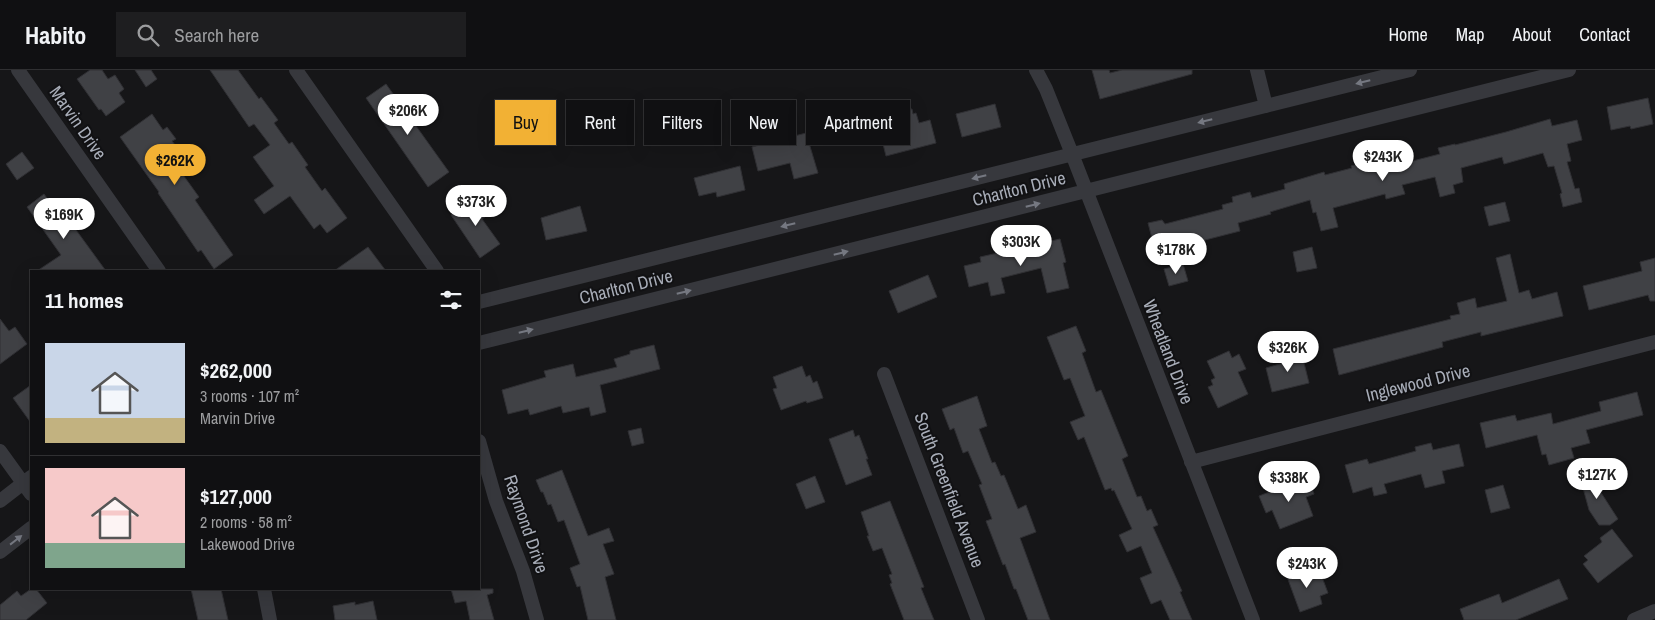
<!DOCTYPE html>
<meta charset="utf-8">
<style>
body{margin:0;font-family:"Archivo Narrow",sans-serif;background:#1e1e20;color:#f1f3f6;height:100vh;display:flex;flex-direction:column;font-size:19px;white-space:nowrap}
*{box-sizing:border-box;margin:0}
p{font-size:16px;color:#9c9d9f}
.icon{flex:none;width:28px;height:28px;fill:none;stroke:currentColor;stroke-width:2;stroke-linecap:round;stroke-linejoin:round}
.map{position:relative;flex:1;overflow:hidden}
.sheet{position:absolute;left:30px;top:200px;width:450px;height:320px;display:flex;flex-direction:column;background:#101012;border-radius:0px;box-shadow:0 5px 20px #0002,0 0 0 1px #303032}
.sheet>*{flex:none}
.hud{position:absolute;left:495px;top:30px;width:475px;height:45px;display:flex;gap:10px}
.price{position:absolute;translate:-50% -42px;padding:0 11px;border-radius:18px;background:#fff;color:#222;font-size:16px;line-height:32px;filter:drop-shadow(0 1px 2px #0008)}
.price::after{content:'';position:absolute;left:50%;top:30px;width:15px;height:11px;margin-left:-8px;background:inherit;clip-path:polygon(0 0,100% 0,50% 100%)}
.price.selected{background:#f2b134;color:#111}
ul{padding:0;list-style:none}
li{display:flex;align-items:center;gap:15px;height:125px;padding:0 15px}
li+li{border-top:1px solid #303032}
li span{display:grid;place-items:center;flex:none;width:140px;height:100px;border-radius:0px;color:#555}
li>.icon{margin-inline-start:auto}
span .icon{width:60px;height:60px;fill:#fffc;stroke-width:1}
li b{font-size:21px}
h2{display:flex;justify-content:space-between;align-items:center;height:60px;padding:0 15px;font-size:21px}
.pill{padding:0 18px;border-radius:0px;background:#101012;box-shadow:0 5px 20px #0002,0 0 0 1px #303032;font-size:18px;line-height:45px}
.pill.selected{background:#f2b134;color:#111}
header{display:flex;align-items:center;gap:30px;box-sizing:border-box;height:70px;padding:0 25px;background:#101012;border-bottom:1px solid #303032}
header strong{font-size:24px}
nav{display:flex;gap:28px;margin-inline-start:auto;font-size:18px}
.search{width:350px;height:45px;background:#1e1e20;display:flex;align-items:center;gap:12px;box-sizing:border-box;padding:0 18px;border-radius:0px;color:#9c9d9f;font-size:19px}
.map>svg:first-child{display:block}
.building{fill:#404145;stroke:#303034}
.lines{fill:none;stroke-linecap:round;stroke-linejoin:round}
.street{stroke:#37383d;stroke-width:14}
.oneway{fill:#757881}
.labels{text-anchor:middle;stroke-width:4;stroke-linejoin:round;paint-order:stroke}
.street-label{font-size:18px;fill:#a8adb8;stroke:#111113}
</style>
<header>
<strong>Habito</strong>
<div class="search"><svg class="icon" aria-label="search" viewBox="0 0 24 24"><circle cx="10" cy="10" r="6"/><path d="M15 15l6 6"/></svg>Search here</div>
<nav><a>Home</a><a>Map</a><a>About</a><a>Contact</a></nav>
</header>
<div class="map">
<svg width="1655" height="550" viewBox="0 0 1655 550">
<rect width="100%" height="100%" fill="#161618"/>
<path class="building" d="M90,0h12l6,9 7,-4 9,14 -5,4 6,9 -19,14 -5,-7 -2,1 -22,-31z
M135,0h16l6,9 -11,8z
M210,0h28l21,29 2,-2 17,23 -4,3 15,21 3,-2 16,23 -3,2 17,24 3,-3 22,30 -20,15 -7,-9 -6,5 -24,-33 -26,18 -10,-14 20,-14 -21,-29 17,-12 -16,-21 -5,3z
M1092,0h17l1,3 12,-3h70v4l-92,25z
M386,14l63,88 -21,15 -62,-89z
M1648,28l5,26 -22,5 -1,-3 -19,4 -4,-23z
M995,34l6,23 -39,10 -6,-23z
M908,37v2h4l1,5 3,-1 3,10 11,-3 6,23 -50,13 -6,-24 8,-1 -2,-9 2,-1 -2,-6 5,-1 -1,-2z
M152,44l11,16 4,-3 9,12 -4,2 18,24 -9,7 18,25 -4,3 38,55 -19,14 -13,-19 -3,2 -40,-59 1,-1 -39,-55z
M1550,49l2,7 25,-6 5,20 -15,4 4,17 -4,1 8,27 4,-1 3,14 -19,5 -3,-13 2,-1 -8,-27 -6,1 -5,-14 -39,11 -2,-7 -41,11 2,14 -10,3 2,8 -15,4 -5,-20 -33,8 3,9 -19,5 -1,-5 -52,14 5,19 -17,4 -5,-19 -3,1 -3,-13 -40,12 1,2 -33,9 2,8 -35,9v2l-38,9 -2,-12 -12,3 -5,-19 14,-3 3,4 58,-15 -1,-4 11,-3 -1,-5 18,-5 2,6 33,-9 -1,-5 40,-12 1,3 27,-7 -1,-2 28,-8 1,2 14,-4 3,9 43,-11 -2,-6 17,-4v1l51,-13z
M806,63l12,40 -24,6 -4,-16 -32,8 -6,-24z
M22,82l12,16 -17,12 -11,-16z
M740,96l5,24 -28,7 -1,-5 -17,4 -5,-18z
M44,124l13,19 3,2 3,-3 43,59h-69l24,-16 -34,-48z
M477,127l12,17 -7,5 18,25 -20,14 -29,-43z
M1505,132l5,19 -21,5 -5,-19z
M580,136l7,25 -41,9 -5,-22z
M1060,169l6,23 -3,1 6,25 -22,5 -6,-25 -40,10 4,15 -14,3 -3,-14 -19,5 -5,-21 17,-4 -1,-5z
M368,177l18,24h-52z
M1312,177l5,21 -20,4 -4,-20z
M1510,184l9,39 10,-3 3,9 25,-7 6,24 -82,20v-4l-39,10 1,5 -104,28 -6,-26 118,-30 -1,-3 10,-2 -3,-11 18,-5 2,10 30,-7 -11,-43z
M1655,188v43h-5l-2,-6 -59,15 -6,-24 59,-15 -2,-9z
M1183,194l5,17 -19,5 -5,-17z
M928,205l9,22 -39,16 -9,-22z
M0,249l9,12 6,-4 12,17 -27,20z
M1076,256l10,25 -4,2 14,39 5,-2 27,66 -6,3 15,38 4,-1 6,15 4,-2 7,16 -5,2 29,64 -2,1 12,28h-22l-9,-20 -10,4 -11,-26 12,-5 -11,-27 -14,6 -8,-17 13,-6 -18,-39 -2,1 -1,-3 -6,2 -21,-53 -6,3 -8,-18 15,-6 -15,-38 -6,2 -17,-43z
M654,275l6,24 -60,16 6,27 -15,4 -2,-9 -26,6 -2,-7 -31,9 -2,-6 -20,5 -6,-24 44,-13 -2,-6 29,-7 3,13 41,-10 -3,-8 16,-5v-3z
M1229,281l3,7 7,-4 7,15 -8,3 10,22 -30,14 -10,-21 5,-2 -2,-5 4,-2 -8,-17z
M1297,281l3,9 3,-1 6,24 -37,9 -6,-24 17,-5 -2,-9z
M802,296l4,11 4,-2 3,8 4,-2 6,17 -16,5 -1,-2 -25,9 -8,-21 4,-1 -4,-11z
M31,315v38l-18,-25z
M1637,322l6,23 -57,15 4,13 -19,5 3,10 -25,7 -3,-11 -4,1 -5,-20 -51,13 -6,-25 35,-8 2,6 34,-8 2,11 48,-13 -2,-9z
M977,326l10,30 -8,3 13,34 3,-1 6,14 3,-1 14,34 8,-4 10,27 -16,6 30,82h-22l-12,-31h-2l-9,-25 -2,1 -17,-44 6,-2 -13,-34 3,-1 -14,-33 -5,2 -9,-25 -4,2 -8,-21z
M641,358l3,15 -12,3 -4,-15z
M853,360l2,7 4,-2 9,24h-2l6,16 -26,10 -17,-46z
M1431,373l2,7 26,-6 5,22 -22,5 3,12 -20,5 -4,-14 -37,10 3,9 -13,3 -2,-9 -19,6 -8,-28 22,-6 2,5 47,-13 -1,-4z
M562,400l26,66 21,-8 5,13 -11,3 11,30 -9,3 11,43h-28l-8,-34 -3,1 -7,-19 10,-4 -16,-44 -6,2 -7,-18 -3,1 -5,-13h-2l-5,-12z
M1599,403l4,17 -3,1 18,28 -8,6h-11l-10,-15 -9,-33z
M815,406l10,26 -19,7 -10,-25z
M1308,407l6,17 -8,3 7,19 -33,13 -8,-19 -6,3 -7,-17z
M1503,415l7,23 -19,5 -6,-23z
M890,431l34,86 -3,1 13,32h-30l-14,-36 2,-1 -3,-8 3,-1 -10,-26 -9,3 -6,-15h2l-8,-24z
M1612,459l21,27 -35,27 -15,-19 5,-4 -4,-4 18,-14 -2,-4z
M1308,496l6,13 8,-2 6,16 -8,3 2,8 -22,8 -14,-38z
M1559,509l9,20 -52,21h-52l-4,-11 39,-15 3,9z
M31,519h5l11,14 -21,17h-26v-15l17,-14 4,5z
M191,519h30l7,31h-30z
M451,519h42v4l-6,2 7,25h-24l-4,-19 -11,2z
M373,531l4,19h-42l-2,-14 22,-4v3z"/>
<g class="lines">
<path class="street" d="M18,0l141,201
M296,0l141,201
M1036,0l10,19 26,65 181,466
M1257,0l9,36
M479,232l931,-232
M479,273l1090,-273
M884,304l94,246
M479,371l17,60 27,70 14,49
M0,381l31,43
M1191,392l464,-120
M0,431l31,-24
M0,482l31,-24
M264,519l6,31
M1634,550l21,-9"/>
</g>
<defs><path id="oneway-solid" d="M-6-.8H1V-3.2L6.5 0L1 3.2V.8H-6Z" transform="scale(1.25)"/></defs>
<g class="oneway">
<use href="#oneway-solid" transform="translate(1363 12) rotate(166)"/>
<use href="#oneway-solid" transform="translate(1205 51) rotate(166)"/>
<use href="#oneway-solid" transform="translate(979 107) rotate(166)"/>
<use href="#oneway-solid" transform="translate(1033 135) rotate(-14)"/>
<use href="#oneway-solid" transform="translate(788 155) rotate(166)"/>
<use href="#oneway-solid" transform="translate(841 183) rotate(-14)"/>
<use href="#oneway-solid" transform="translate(684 222) rotate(-14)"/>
<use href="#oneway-solid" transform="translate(526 261) rotate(-14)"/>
<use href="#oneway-solid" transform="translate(16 470) rotate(-38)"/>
</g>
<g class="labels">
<g class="street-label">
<text transform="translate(78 53) rotate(55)" y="6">Marvin Drive</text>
<text transform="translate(1019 119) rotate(-14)" y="6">Charlton Drive</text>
<text transform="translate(626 217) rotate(-14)" y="6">Charlton Drive</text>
<text transform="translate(1168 282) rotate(69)" y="6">Wheatland Drive</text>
<text transform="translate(1418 313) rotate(-14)" y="6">Inglewood Drive</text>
<text transform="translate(949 420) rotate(69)" y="6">South Greenfield Avenue</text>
<text transform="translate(526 454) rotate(71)" y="6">Raymond Drive</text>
</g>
</g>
</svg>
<b class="price" style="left:408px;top:66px">$206K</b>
<b class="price" style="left:1383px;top:112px">$243K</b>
<b class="price selected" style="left:175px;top:116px">$262K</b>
<b class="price" style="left:476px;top:157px">$373K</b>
<b class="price" style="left:64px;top:170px">$169K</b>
<b class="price" style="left:1021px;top:197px">$303K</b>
<b class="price" style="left:1176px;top:205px">$178K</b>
<b class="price" style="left:1288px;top:303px">$326K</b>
<b class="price" style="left:1597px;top:430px">$127K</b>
<b class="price" style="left:1289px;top:433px">$338K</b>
<b class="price" style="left:1307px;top:519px">$243K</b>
<div class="hud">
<a class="pill selected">Buy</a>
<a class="pill">Rent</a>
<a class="pill">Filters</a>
<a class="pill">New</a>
<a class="pill">Apartment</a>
</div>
<section class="sheet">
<h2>11 homes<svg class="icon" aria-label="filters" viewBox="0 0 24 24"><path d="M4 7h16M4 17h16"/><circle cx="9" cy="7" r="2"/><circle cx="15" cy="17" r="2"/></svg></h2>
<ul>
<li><span style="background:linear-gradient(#c9d6e8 75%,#c2b280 0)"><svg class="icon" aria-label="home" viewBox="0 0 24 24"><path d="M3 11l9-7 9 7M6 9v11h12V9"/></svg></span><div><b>$262,000</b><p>3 rooms · 107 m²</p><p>Marvin Drive</p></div></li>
<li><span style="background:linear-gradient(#f6c9c9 75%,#7fa58c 0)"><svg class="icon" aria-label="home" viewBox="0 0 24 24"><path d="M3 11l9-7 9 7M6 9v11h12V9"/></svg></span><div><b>$127,000</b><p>2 rooms · 58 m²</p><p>Lakewood Drive</p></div></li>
</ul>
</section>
</div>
